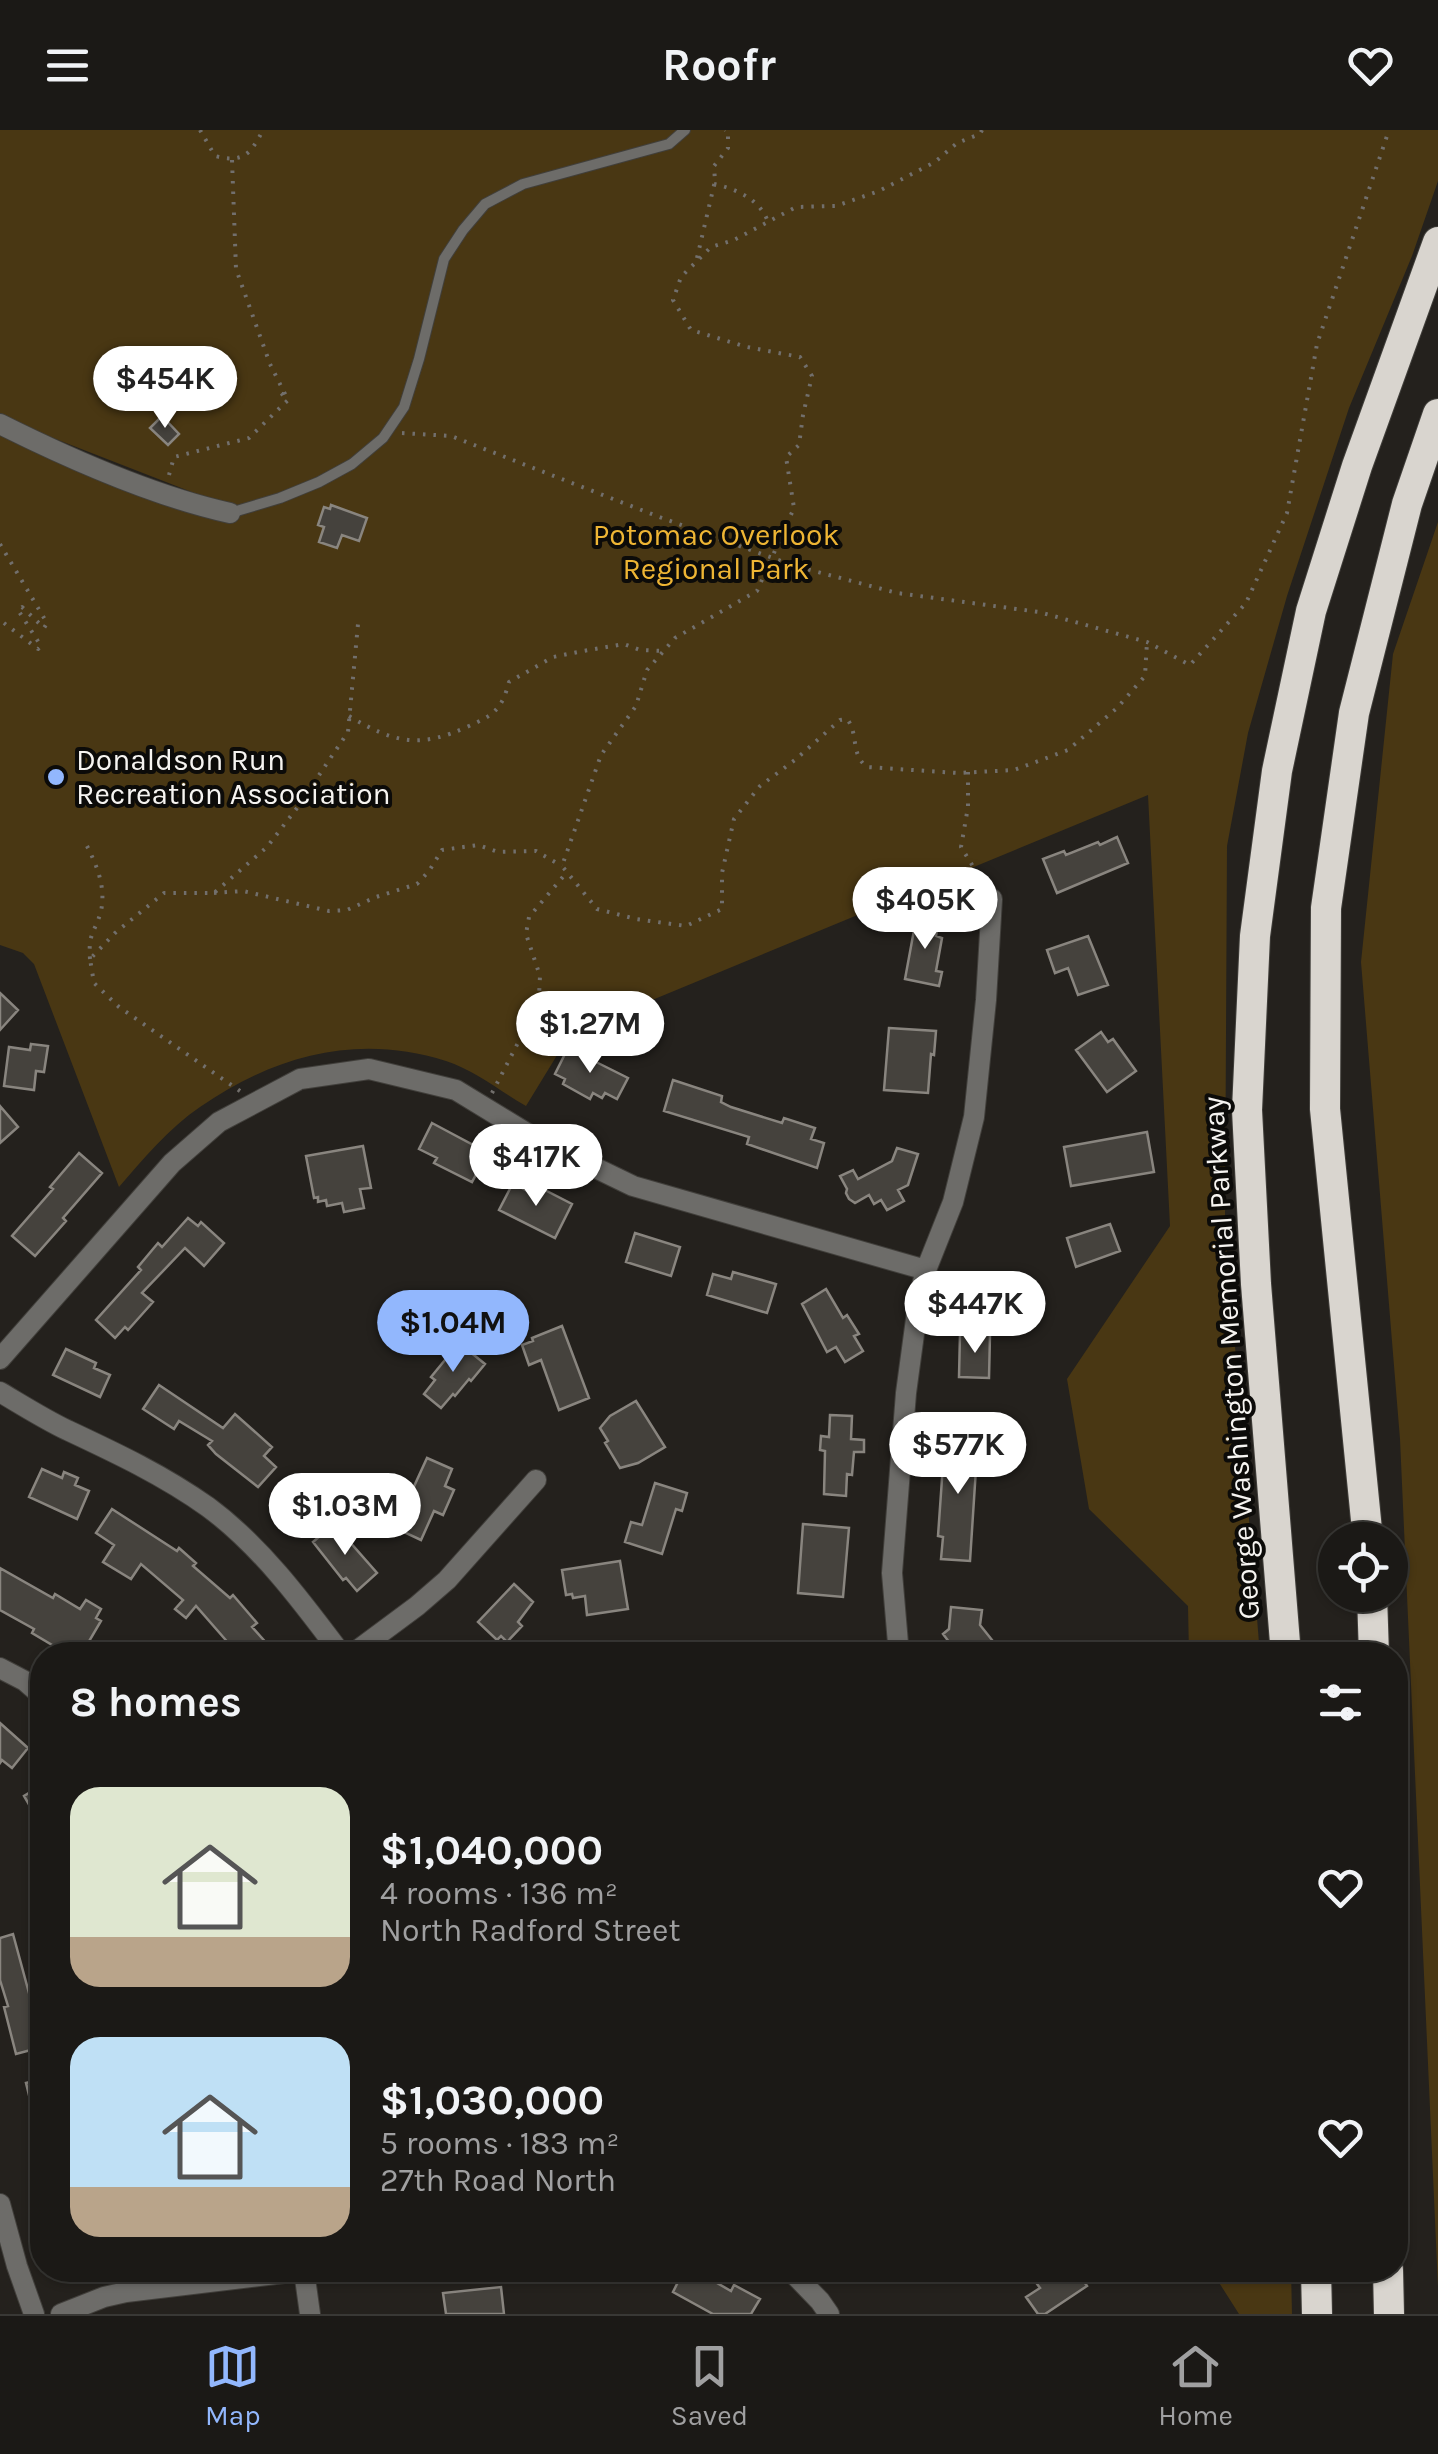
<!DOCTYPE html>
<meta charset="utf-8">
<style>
body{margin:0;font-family:Karla,sans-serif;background:#24221f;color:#f1f3f6;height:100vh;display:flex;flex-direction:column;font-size:38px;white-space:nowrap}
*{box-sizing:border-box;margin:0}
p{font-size:32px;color:#a0a0a1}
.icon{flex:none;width:55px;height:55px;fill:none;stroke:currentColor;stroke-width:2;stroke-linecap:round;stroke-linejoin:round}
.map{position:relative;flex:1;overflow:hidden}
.details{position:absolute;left:30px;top:1512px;width:1378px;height:640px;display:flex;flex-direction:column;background:#1b1916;border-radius:40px;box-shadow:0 2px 8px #0004,0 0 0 2px #393835}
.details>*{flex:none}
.tools{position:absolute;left:1318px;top:1392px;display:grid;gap:20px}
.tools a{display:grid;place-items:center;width:90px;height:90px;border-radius:50%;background:#1b1916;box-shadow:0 2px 8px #0004,0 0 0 2px #393835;font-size:50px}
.price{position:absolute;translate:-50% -85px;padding:0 22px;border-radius:35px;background:#fff;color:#222;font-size:32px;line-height:65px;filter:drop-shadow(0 2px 5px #0008)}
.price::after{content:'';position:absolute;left:50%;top:60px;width:30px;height:22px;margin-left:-15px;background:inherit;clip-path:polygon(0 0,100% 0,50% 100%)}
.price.active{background:#92b7fd;color:#111}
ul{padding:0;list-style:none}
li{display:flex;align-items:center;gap:30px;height:250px;padding:0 40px}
li span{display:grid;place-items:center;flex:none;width:280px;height:200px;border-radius:30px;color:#555}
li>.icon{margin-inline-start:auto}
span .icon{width:120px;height:120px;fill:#fffc;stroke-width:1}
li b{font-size:42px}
h2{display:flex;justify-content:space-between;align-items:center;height:120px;padding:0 40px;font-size:42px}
header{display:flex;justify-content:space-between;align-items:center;height:130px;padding:0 40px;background:#1b1916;font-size:45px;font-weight:700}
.menu{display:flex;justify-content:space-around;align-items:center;height:140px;border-top:2px solid #393835;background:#1b1916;font-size:28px;color:#a0a0a1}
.menu a{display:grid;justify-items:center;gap:5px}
.menu .active{color:#92b7fd}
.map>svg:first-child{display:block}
.green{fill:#493713}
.building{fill:#45423d;stroke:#89857f;stroke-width:2.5}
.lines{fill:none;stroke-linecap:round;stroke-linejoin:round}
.service-casing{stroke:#413f3b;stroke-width:12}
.minor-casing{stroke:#413f3b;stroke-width:22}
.motorway-casing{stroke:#413f3b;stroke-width:32}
.path{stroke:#726f6c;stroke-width:4;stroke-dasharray:2.5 8;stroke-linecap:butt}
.service{stroke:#6d6c69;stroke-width:10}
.minor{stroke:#6d6c69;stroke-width:20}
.motorway{stroke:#d9d5cf;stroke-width:30}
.poi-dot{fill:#92b7fd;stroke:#0c0b09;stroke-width:4}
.labels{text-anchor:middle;stroke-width:8;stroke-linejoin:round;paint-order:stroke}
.park-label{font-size:30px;fill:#eeb534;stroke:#0c0b09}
.poi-label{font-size:30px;fill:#f6f4f1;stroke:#0c0b09;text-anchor:start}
.street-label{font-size:30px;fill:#f6f4f1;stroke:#0c0b09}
</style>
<header><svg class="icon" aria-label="menu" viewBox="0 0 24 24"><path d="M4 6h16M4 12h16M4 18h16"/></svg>Roofr<svg class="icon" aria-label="heart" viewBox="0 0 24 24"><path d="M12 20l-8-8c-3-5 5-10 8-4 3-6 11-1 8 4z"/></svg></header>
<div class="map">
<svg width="1438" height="2184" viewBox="0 0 1438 2184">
<rect width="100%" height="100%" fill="#24211d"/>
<path class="green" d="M0,0h1438v51l-26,75 -63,152 -62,188 -39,137 -21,113 -2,377 35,432h-71l-1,-49 -99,-97 -22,-130 103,-153 -22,-431 -578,239 -44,72c-26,-15 -52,-36 -80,-45 -88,-28 -171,-6 -246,46 -31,21 -57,52 -81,80l-85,-223 -11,-11 -23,-8v-515l226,93 -1,-18 -195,-76 -30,-16z
M1438,392v1765l-38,-848 -39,-477 32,-308z
M1211,2140h80l1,44h-53z"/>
<path class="building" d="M162,286l17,18 -11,11 -18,-17z
M331,375l36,13 -8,23 -17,-6 -5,13 -18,-6 5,-15 -6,-2 6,-18 6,2z
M1117,707l11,26 -71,30 -14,-34 21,-8 2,4 32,-13 2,3z
M917,784l22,4 -3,18 6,2 -6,33 6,1 -3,14 -34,-7z
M1088,806l20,49 -30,10 -10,-27 -13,5 -8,-23z
M0,863l18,17 -18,20z
M889,898l47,3 -2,24 -3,-1 -3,39 -44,-3z
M1101,902l7,10 5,-3 23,32 -29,21 -31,-42z
M31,914l17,2 -4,26 -8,-1 -2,19 -30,-4 5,-39 21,3z
M568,918l60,30 -11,21 -12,-6 -3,5 -9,-5 -3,6 -27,-15 2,-5 -10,-5z
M673,950l49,16 -1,6 10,5 51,16 2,-5 31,10 -4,11 13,4 -7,25 -70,-24 2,-7 -85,-26z
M0,976l18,21 -18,16z
M432,993l43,23 -2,3 13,7 -14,26 -38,-19 3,-5 -18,-9z
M1147,1002l7,40 -83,14 -7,-39z
M363,1016l8,42 -11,1 4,19 -20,4 -2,-9 -15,3 -1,-6 -8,2v-5l-4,1 -8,-42z
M897,1018l21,6 -10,31 -10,5 6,11 -17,9 -6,-10 -7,4 -5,-9 -14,8 -6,-4 -3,-6 1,-4 -7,-13 13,-6 5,9 34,-18z
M79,1023l23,20 -39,45 3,3 -31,35 -23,-20 41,-47 -3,-2z
M513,1053l16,9 4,-8 39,20 -17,34 -56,-28z
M188,1088l10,8 3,-4 23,21 -20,23 -19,-18 -43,45 11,9 -25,28 -3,-3 -10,11 -19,-18 45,-50 -3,-3 20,-24 4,4z
M1110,1094l10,27 -44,16 -9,-29z
M635,1103l45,14 -9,29 -45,-14z
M733,1142l43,12 -9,29 -60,-18 6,-21 18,5z
M826,1159l17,29 4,-3 12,19 -5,2 9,15 -18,11 -9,-15 -9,5 -25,-48z
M562,1196l27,72 -30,12 -18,-50 -12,5 -7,-20 11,-4 -1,-3z
M960,1204l30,1 -1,43 -30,-1z
M459,1213l26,21 -14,17 -2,-2 -14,17 -2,-2 -12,14 -17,-14 11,-14 -4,-3z
M66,1219l30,14 -2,5 16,7 -10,22 -47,-22z
M159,1255l64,43 12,-14 37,33 -8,9 12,11 -18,20 -42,-33 -8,-9 4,-4 -33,-20 -5,8 -31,-20z
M636,1271l29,46 -27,16 -18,5 -15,-25 3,-2 -8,-13 10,-12z
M830,1285l22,1 -1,23 13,1v12h-10l-2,23 -5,-1 -1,22 -22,-2 1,-43 -5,-1 1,-14 8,1z
M945,1306l33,2 -8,123 -29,-2 2,-22 -5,-1z
M427,1328l25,11 -7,17 9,4 -11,25 -9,-4 -13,29 -26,-12z
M42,1339l20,9 2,-6 14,6 -3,7 14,6 -12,28 -48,-22z
M655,1353l32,10 -5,18 -6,-2 -14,45 -37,-12 6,-20 11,3z
M112,1379l65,42 2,-3 17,15 -3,3 37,32 3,-3 24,28 -5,4 25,28h-34l-10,-11 -2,2 -35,-40 -10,12 -11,-9 8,-9 -42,-36 -10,15 -28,-17 11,-17 -18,-12z
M334,1394l43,49 -20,18 -11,-13 -3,2 -30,-38z
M803,1394l46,4 -6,69 -45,-4z
M620,1431l8,48 -41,6 -2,-19 -12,2 -1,-4 -6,1 -4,-25z
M0,1438l53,30 2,-4 25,15 6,-9 15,9 -5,9 5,3 -20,34h-12l-37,-22 2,-4 -34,-19z
M514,1454l19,18 -15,20 4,4 -15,16 -6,-6 -4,4 -19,-18z
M951,1477l31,3 -2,15 24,30h-45l-16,-21 6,-5z
M0,1593l28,25 -16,20 -10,-8 -2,3z
M42,1655v42l-18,-31z
M13,1804l29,107v6l-26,7 -12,-47 4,-1 -8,-26v-42z
M42,1949v49h-5l-11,-45z
M684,2140l17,9 2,-4 28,16 3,-6 26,14 -9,15h-38l-40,-22z
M1027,2140h49l11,16 -42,28h-7l-12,-17 14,-9z
M501,2157l3,27h-58l-3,-21z"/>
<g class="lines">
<g class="service-casing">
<path id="service" d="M230,383l50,-15 39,-16 33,-18 31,-26 21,-31 15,-48 25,-100 19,-29 22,-26 38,-20 146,-40 16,-14"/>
</g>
<g class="minor-casing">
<path id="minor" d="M0,294c70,35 153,72 230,89
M0,1229l172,-196 47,-41 81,-43 69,-10 87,21 82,50 95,46 293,84
M0,1262c22,13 44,27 67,38 49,23 96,45 141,77 53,39 95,96 134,148
M351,1525l66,-49 30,-26 89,-100
M899,1525l-7,-82 14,-180 13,-96 7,-27 27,-68 21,-85 12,-117 6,-101
M0,1538l25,13 17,15
M0,2074l17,62 17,48
M790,2140l30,31 9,13
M304,2141l6,43
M61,2184l43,-17 22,-5 183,-22"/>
</g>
<g class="motorway-casing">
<path id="motorway" d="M1368,1410l-43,-431 1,-201 28,-195 53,-209 31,-90
M1372,1465l2,60
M1286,1525l-30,-371 -9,-174 8,-174 22,-165 34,-160 46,-145 81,-224
M1316,2140l1,44
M1388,2140l1,44"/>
</g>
<path class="path" d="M200,0l15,26c28,7 35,-1 48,-26
M982,0l-2,4 -23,9 -22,19 -56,29 -43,15 -40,1 -62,33 -23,7 -30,30 -8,23 18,30 56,17 53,10 12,19 -9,39 -4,30 -13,12 8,51 -37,83 -82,47 -28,32 -11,36 -35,49 -39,111 35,43 39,10 50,7 36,-17v-36l12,-54 26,-33 35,-26 45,-40 7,-1c12,15 3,35 20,48l91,6 56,-3 54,-20 49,-42 28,-32 2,-34
M232,30l4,109 34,95 18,36
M714,54c22,5 46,15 54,38
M697,128l18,-77 -1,-15 14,-18v-17l-3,-1
M402,303l49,3 211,82 133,48 102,27 142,19 108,30 43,23 56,-62 41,-90 30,-169 72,-214
M169,345l5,-18 75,-19 39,-38 -9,-9
M0,414l47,79 -3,5 -22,-21 -4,3 23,36 -3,3 -38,-29
M349,586c45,27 71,33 120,10 25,-11 33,-17 40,-44l44,-25 30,-6 41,-7 16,6 23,1
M968,642v35l-7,40 21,34
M87,716c10,20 19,41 14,65 -6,22 -13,21 -11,48
M214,763l29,-2 86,20 18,-1 29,-13 41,-13 12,-13 13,-21 36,-5 20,7 38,-1 26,15
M240,961l-121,-84 -25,-24 -4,-24 25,-26 49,-40h50l53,-46 30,-39 51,-76 10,-108
M492,963l28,-54 18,-23 2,-40 -14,-42 3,-17 38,-45"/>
<use href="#service" class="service"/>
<use href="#minor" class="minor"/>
<use href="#motorway" class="motorway"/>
</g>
<circle class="poi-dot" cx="56" cy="647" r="10"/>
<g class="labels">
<g class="park-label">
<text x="716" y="415">Potomac Overlook<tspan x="716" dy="34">Regional Park</tspan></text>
</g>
<g class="poi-label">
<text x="76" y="640">Donaldson Run<tspan x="76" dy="34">Recreation Association</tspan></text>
</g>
<g class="street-label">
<text transform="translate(1231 1228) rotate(-94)" y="10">George Washington Memorial Parkway</text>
</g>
</g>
</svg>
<div class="tools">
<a><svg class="icon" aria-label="locate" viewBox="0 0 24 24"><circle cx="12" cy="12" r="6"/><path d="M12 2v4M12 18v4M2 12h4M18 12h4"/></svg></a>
</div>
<b class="price" style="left:165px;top:301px">$454K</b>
<b class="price" style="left:925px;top:822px">$405K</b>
<b class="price" style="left:590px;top:946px">$1.27M</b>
<b class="price" style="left:536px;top:1079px">$417K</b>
<b class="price" style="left:975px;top:1226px">$447K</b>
<b class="price active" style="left:453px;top:1245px">$1.04M</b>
<b class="price" style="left:958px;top:1367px">$577K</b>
<b class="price" style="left:345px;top:1428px">$1.03M</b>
<section class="details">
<h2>8 homes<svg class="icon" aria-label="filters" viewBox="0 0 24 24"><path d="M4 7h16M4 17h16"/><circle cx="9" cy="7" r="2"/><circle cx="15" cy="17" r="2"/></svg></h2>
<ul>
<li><span style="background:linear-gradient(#dfe7d0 75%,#b9a48a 0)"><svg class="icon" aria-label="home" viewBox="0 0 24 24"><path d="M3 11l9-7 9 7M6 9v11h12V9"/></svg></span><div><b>$1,040,000</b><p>4 rooms · 136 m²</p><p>North Radford Street</p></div><svg class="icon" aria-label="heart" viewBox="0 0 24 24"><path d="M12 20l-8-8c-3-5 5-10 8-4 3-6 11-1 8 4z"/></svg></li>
<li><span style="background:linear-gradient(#bfe0f5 75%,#b9a48a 0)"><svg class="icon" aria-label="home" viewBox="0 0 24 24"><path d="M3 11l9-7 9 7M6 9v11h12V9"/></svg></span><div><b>$1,030,000</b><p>5 rooms · 183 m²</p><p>27th Road North</p></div><svg class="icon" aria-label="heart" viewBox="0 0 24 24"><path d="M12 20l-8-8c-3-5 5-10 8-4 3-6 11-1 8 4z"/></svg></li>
</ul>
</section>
</div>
<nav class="menu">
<a class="active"><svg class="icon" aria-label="map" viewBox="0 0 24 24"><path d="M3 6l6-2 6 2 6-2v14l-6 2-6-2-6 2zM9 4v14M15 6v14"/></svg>Map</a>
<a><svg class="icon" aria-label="saved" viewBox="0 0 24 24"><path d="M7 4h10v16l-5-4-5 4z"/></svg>Saved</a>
<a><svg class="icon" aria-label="home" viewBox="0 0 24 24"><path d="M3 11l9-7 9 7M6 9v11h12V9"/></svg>Home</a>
</nav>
